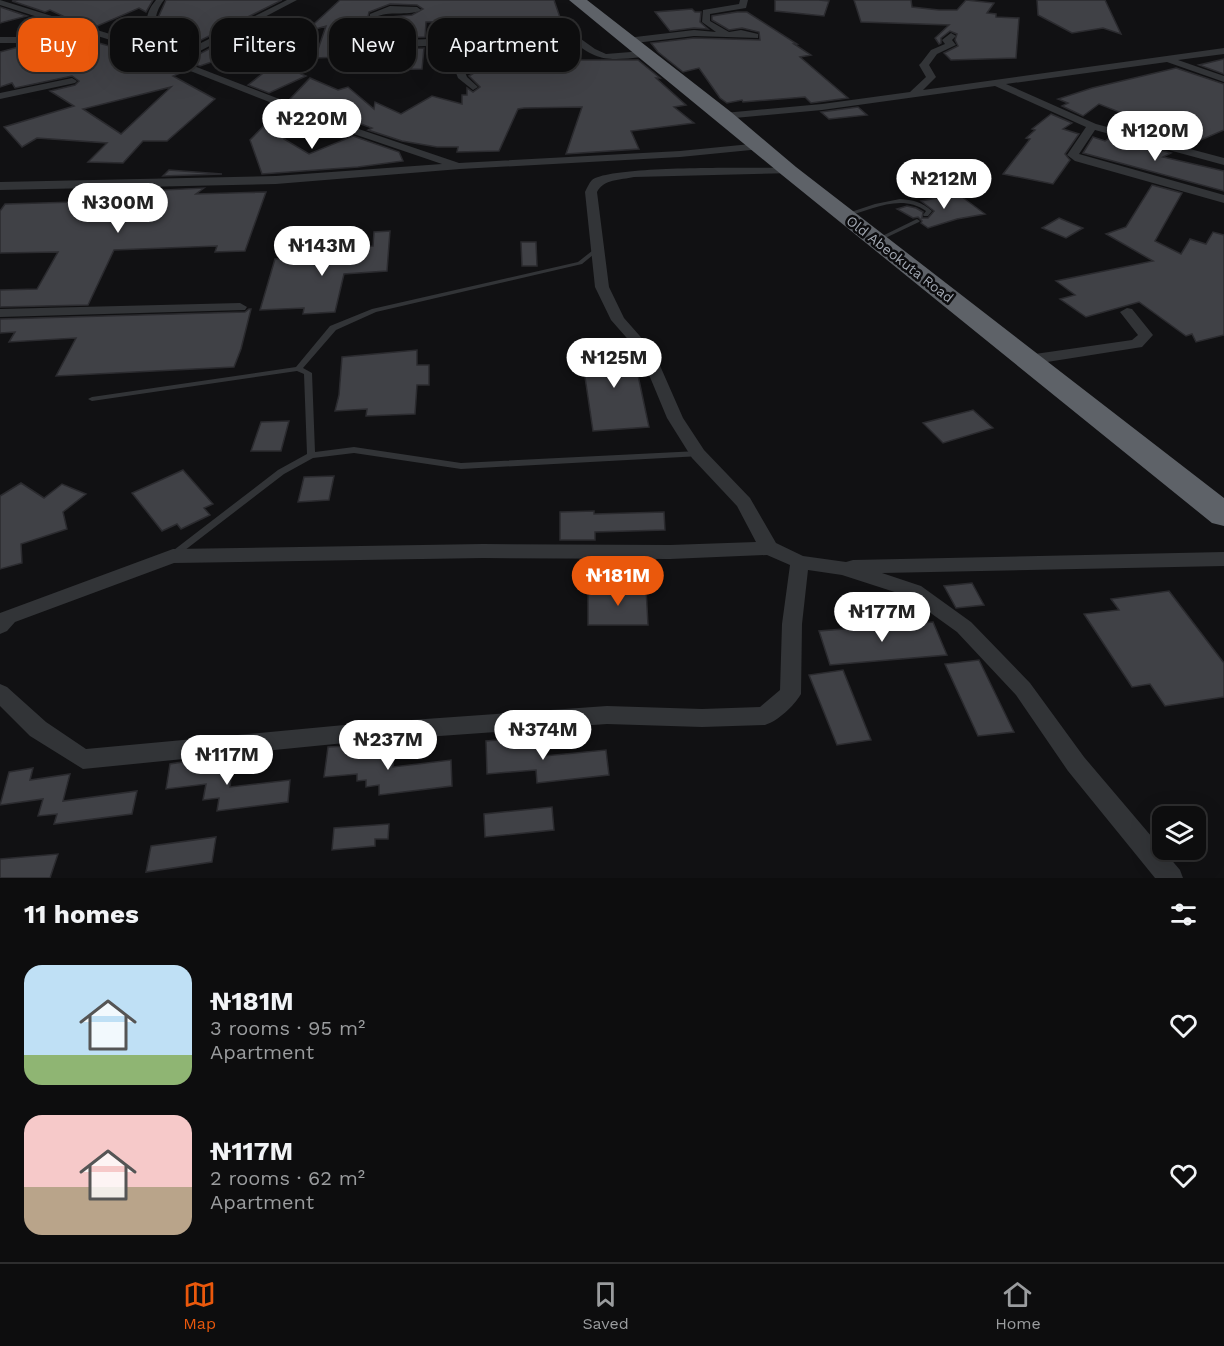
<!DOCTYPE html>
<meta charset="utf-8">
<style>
body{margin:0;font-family:"Work Sans",sans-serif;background:#1b1b1c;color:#f1f3f6;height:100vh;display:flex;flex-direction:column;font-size:22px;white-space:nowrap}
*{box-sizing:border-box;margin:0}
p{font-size:20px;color:#9a9c9e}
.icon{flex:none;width:33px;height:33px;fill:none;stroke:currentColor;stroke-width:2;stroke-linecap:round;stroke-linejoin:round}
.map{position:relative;height:878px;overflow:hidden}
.panel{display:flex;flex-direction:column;background:#0d0d0e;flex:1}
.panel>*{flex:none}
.banner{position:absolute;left:18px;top:18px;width:600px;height:54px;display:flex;gap:12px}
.buttons{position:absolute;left:1152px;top:806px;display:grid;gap:12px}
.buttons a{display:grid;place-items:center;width:54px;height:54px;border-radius:12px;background:#0d0d0e;box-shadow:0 6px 24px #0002,0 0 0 2px #2d2d2e;font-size:30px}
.price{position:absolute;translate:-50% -51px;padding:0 14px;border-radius:21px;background:#fff;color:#222;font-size:20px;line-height:39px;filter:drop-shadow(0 2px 3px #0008)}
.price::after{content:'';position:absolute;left:50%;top:36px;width:18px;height:14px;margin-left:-9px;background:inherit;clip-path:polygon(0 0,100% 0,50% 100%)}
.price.on{background:#ea580c;color:#fff}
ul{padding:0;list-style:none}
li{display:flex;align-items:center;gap:18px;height:150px;padding:0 24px}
li span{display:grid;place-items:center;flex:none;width:168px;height:120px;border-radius:18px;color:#555}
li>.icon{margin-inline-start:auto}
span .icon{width:72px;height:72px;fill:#fffc;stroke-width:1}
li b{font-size:26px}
h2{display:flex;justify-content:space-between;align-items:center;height:72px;padding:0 24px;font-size:26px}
.pill{padding:0 21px;border-radius:18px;background:#0d0d0e;box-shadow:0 6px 24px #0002,0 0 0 2px #2d2d2e;font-size:21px;line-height:54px}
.pill.on{background:#ea580c;color:#fff}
.tabs{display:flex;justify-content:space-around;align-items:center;height:84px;border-top:2px solid #2d2d2e;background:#0d0d0e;font-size:16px;color:#9a9c9e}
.tabs a{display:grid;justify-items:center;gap:3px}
.tabs .on{color:#ea580c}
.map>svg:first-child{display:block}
.building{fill:#404146;stroke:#2b2b2f;stroke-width:1.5;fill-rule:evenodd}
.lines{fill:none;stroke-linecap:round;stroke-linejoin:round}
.lane{fill:#323437;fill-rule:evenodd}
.street{fill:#323437;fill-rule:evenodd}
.highway{fill:#5e6268;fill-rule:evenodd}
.labels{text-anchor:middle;stroke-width:5;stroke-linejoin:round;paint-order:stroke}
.far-street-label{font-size:14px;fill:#a3a9b3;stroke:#0c0c0e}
</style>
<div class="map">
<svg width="1224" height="878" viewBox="0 0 1224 878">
<rect width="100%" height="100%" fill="#111113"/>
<path class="building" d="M18,0h135l-7,12 -7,-4 -44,19 -28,-9 -17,-8 -5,2 -33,-11z
M166,0h116l-109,54 -9,-5 -2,-6 27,-8 -31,-17z
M340,0h214l11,32 -84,3 -6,-14 -49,1 -1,15 -37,1v-5l-11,1 3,-16 32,-3 11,-6 -6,-4 -27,-1 -21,8 -5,22 -17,1 -7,22 -25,1 11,-32 -21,6z
M775,0h44l10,1 -5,15 -49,-5z
M854,0h57l1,7 27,3h18l9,-10 28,3 -7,10 9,1v3l23,1 -3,40 -65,2 -7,-7 14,-7 -3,-6 2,-6 -7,-3 -9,7v5l-2,1 -4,-6 14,-13 -88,-3z
M1037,0h68l16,34 -18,-6 -31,5 -34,-18z
M0,7l27,9 -27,7z
M692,9l3,3h6l-1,10 8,7 -14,-1 -24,3 -15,-19z
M737,12h10l50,32h-3l17,11 -11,2 48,41 -37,5 -6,-6 -62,5 -1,-2 -15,3 -7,-5 -21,-30 -16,4 -25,-20 -7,-9 43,-5 66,2 -1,-8 -17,-4 -13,2 -17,-10v-4z
M78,37l52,15 6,-2 18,6 31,15 -12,5 42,23 -48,42h-24l-20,22 -35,-1 19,-19 -70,-5 -15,9 -18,-20 70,-21 -24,-15 25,-6 4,-4 -7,-5 -57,12 -3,-5 -12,4v-35l22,-6 12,5zM171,87l-50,47 -38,-25z
M222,42l22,9 -44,15 -14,-5z
M569,42l6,18h63l22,18h-4l30,27 -12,2 20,16 -63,8 8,18 -73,5 16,-47 -58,1 -6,1 -19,42 -42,1 1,-5h-21l-35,-6 -34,-11 4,-2 -22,-8 -23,-15 -13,5 -25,-10 21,-22 28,12 10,-3 26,22 1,-7 26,12 31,-18 30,8v-9h5v-7l6,4 7,-5 -11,-11 25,-15 -7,-15z
M424,48l-2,21 -40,1 4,-20z
M1224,59v15l-25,-9z
M276,63l30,13 -37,17 -21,-8z
M1176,68l48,16v46l-37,16 -63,-17 16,-9 -41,-16 -16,12 -21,-10 6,-3 -10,-4 34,-11z
M858,107l9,8 -38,4 -8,-7z
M280,109l24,9 -20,21 25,15 44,-18 46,16 4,9 -45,6 -96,7 -12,-34z
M1051,114l21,9 -9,6 16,5 -14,20 5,6 -17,24 -50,-10 27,-35 -4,-1 9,-8 -3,-1z
M1093,137l12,4 6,-4 60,16 -8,4 61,14v20l-141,-38z
M938,165l22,17 -32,6 -22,-17z
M169,170l53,4 -59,2z
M1152,185l30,8 -27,48 26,13 9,-15 16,5 7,-12 11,3v100l-28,7 -4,-8 -6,2 -47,-34 -53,15 -26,-18 15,-4 -19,-14 97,-20 -47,-27 20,-7z
M204,188l-8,6 70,-2 -21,59 -30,1 2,-6 -103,4 -26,55 -88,2v-17l37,-1 21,-37 -58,1v-42l5,-7 71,-2 6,-8z
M958,194l27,20 -28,5 -29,9 -7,-5 1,-2 -4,-4 -5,1 -16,-9 10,-3 9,2 7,4 -1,6h6l6,-7 -13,-10z
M1059,218l24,10 -17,10 -24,-10z
M390,231l-3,40 -43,3 -9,38 -32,2 1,-6 -44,2 15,-51 65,-3 2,-9 31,-1 1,-14z
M521,242h15l1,24h-15z
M249,309h2l-10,40 -7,18 -178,9 20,-38 -67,4 6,-10 -15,1v-14l245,-7z
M632,347l17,80 -56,4 -12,-81z
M417,350v15h12v20h-12l-2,29 -49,2 1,-7 -32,2 4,-16 3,-38z
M973,410l20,18 -50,15 -20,-20z
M289,421l-8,30h-30l10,-29z
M183,470l30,34 -9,4 6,7 -29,14 -4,-5 -15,7 -30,-38z
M334,476l-5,24 -31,2 6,-25z
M21,483l23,15 18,-14 24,10 -23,18 4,17 -46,15 1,19 -22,6v-73z
M594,511v3l70,-2 1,18 -70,2v8h-35v-28z
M972,583l12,22 -28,3 -12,-22z
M646,588l2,37h-60v-36z
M1169,591l55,72v34l-59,9 -15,-22 -18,3 -48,-73 35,-4 -8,-11z
M933,622l14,33 -117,10 -11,-34z
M979,660l35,72 -36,4 -33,-72z
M843,670l28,70 -34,5 -28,-70z
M543,736l1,20 62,-6 3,25 -72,8 -1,-13 -49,4 -1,-33z
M348,746l-1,9 47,-4 -1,16 58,-7 1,26 -73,9v-10l-13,2v-7l-9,1v-7l-33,3 4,-30z
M189,761v6l44,-6 -3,26 60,-7 -2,22 -71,9 2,-13 -16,2 3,-16 -40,5 4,-25z
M33,768l-3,12 40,-6 -7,27 74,-10 -5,23 -78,10 3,-10 -19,2 5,-17 -43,6 9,-33z
M552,807l2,23 -69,7 -1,-23z
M389,824l-1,15h-13v7l-43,4 2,-22z
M216,837l-4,25 -66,10 5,-26z
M58,854l-8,24h-50v-19z"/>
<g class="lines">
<path class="lane" d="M900,199c13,1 22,3 32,12l-4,5h-4l-1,-1 3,-4c-25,-18 -55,-1 -81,6l-3,-2 33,-11z
M917,219l3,2 -1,1 -40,19 -2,1 -3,-2z
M597,247l3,2 -1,1 -17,14 -206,48 -40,18 -33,38 9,5 3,79 39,-5 107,16 237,-12 4,3 -1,2 -240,13 -107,-16 -41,5 -29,16 -108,83h-6l-2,-2 2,-2 108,-83 29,-16 -3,-80 -7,-3 -205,30 -4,-2 4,-2 204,-30 34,-41 42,-17 206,-47z"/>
<path class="street" d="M0,0l152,47c-7,-18 -9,-32 4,-47h8c-13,17 -9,31 -2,50l11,7 114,-57h10l-116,61 163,63 115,39 221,-12 81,-8 6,3 -6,3 -81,8 -220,12 -184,15 -276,6v-8l276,-6 166,-12 -106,-36 -166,-65 -15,-9 -83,-26 -47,15h-25v-6h24l39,-12 -63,-20z
M740,0h8l-2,8 -36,6v7l19,11 12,-2 17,4v4l-64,-2 -67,8 -5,-3 5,-3 67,-8 22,2 -14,-10 1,-12 36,-6z
M390,6l27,1 4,3c-10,6 -29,1 -43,6l-5,25 201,-7 21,15 11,5 37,-3 5,3 -5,3c-32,3 -45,6 -71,-17l-118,5 13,32 11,10 -5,3 -15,-12 -13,-33 -60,3 -20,-3 5,-31z
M951,33l5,3 -4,4 4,5 -19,9 -8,11 7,12 -13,13 301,-42v6l-46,6 46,16v6l-57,-20 -161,22 90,40 128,34v7l-129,-35 -16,24 145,41v8l-149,-42 -8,-6 19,-28 -91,-41 -173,24 -98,9 -5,-3 5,-3 98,-9 88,-12 16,-15 -7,-12 2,-2 10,-13 14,-6 -3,-4z
M72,78l5,3 -2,2 -75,16v-6z
M789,168l4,1v4l-159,4c-14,3 -30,2 -37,15l12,95 15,31 30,34 29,66 21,32 46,48 26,45 27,13 43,6 7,-2 371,-8v14l-342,7 39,13 50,36 59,61 54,74 96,113 3,8h-28l-87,-107 -52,-76 -59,-63 -50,-36 -65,-21 -34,-5 -6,54 -1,70c-7,12 -23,27 -36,31l-63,2 -95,-3 -252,18 -272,27 -53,-33 -30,-30v-22l7,3 39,35 40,27 269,-25 252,-18 95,3 58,-2 20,-17 2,-66 8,-59 -23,-10 -97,4 -187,-1 -309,5 -159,59 -8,9 -7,3v-21l173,-64 310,-5 187,1 86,-3 -19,-36 -45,-48 -25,-40 -27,-65 -29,-33 -16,-33 -10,-95c2,-4 4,-9 7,-12 19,-15 165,-12 197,-12z
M240,303l7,4 -2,3 -245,7v-8z
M1127,308l5,1 21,26 -11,12 -114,18 -8,-5 8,-5 104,-15 6,-5 -18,-23z"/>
<path class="highway" d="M569,0h18l144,112 65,55 428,331v28l-12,-3 -430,-348z"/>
</g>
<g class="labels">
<g class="far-street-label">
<text transform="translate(900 259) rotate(38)" y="5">Old Abeokuta Road</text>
</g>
</g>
</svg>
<div class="buttons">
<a><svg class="icon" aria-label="layers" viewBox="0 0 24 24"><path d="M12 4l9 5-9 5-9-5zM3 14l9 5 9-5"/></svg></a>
</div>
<b class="price" style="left:312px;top:150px">₦220M</b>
<b class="price" style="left:1155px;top:162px">₦120M</b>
<b class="price" style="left:944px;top:210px">₦212M</b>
<b class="price" style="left:118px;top:234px">₦300M</b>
<b class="price" style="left:322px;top:277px">₦143M</b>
<b class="price" style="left:614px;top:389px">₦125M</b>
<b class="price on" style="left:618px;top:607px">₦181M</b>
<b class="price" style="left:882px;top:643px">₦177M</b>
<b class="price" style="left:543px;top:761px">₦374M</b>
<b class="price" style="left:388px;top:771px">₦237M</b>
<b class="price" style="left:227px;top:786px">₦117M</b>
<div class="banner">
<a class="pill on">Buy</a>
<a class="pill">Rent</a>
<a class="pill">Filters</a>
<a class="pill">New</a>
<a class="pill">Apartment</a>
</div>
</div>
<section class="panel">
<h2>11 homes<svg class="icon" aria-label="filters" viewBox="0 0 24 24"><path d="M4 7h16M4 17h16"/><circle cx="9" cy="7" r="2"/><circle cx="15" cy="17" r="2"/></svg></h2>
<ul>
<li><span style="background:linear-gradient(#bfe0f5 75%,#8fb573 0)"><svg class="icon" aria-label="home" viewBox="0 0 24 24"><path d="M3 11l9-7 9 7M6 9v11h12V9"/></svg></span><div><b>₦181M</b><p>3 rooms · 95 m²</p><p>Apartment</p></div><svg class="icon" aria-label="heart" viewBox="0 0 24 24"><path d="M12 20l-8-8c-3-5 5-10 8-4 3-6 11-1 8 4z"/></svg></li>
<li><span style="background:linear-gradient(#f6c9c9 60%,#b9a48a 0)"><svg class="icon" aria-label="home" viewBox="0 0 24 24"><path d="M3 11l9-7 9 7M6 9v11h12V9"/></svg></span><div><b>₦117M</b><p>2 rooms · 62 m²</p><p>Apartment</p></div><svg class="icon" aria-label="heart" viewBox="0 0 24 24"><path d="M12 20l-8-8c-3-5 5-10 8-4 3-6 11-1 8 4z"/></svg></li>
</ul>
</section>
<nav class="tabs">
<a class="on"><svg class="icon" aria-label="map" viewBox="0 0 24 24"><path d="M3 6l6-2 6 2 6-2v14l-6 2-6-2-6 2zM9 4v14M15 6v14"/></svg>Map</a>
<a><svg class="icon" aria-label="saved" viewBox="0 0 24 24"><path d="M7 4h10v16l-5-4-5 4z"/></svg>Saved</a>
<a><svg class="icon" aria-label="home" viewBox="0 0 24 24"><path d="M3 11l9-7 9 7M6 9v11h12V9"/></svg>Home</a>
</nav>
